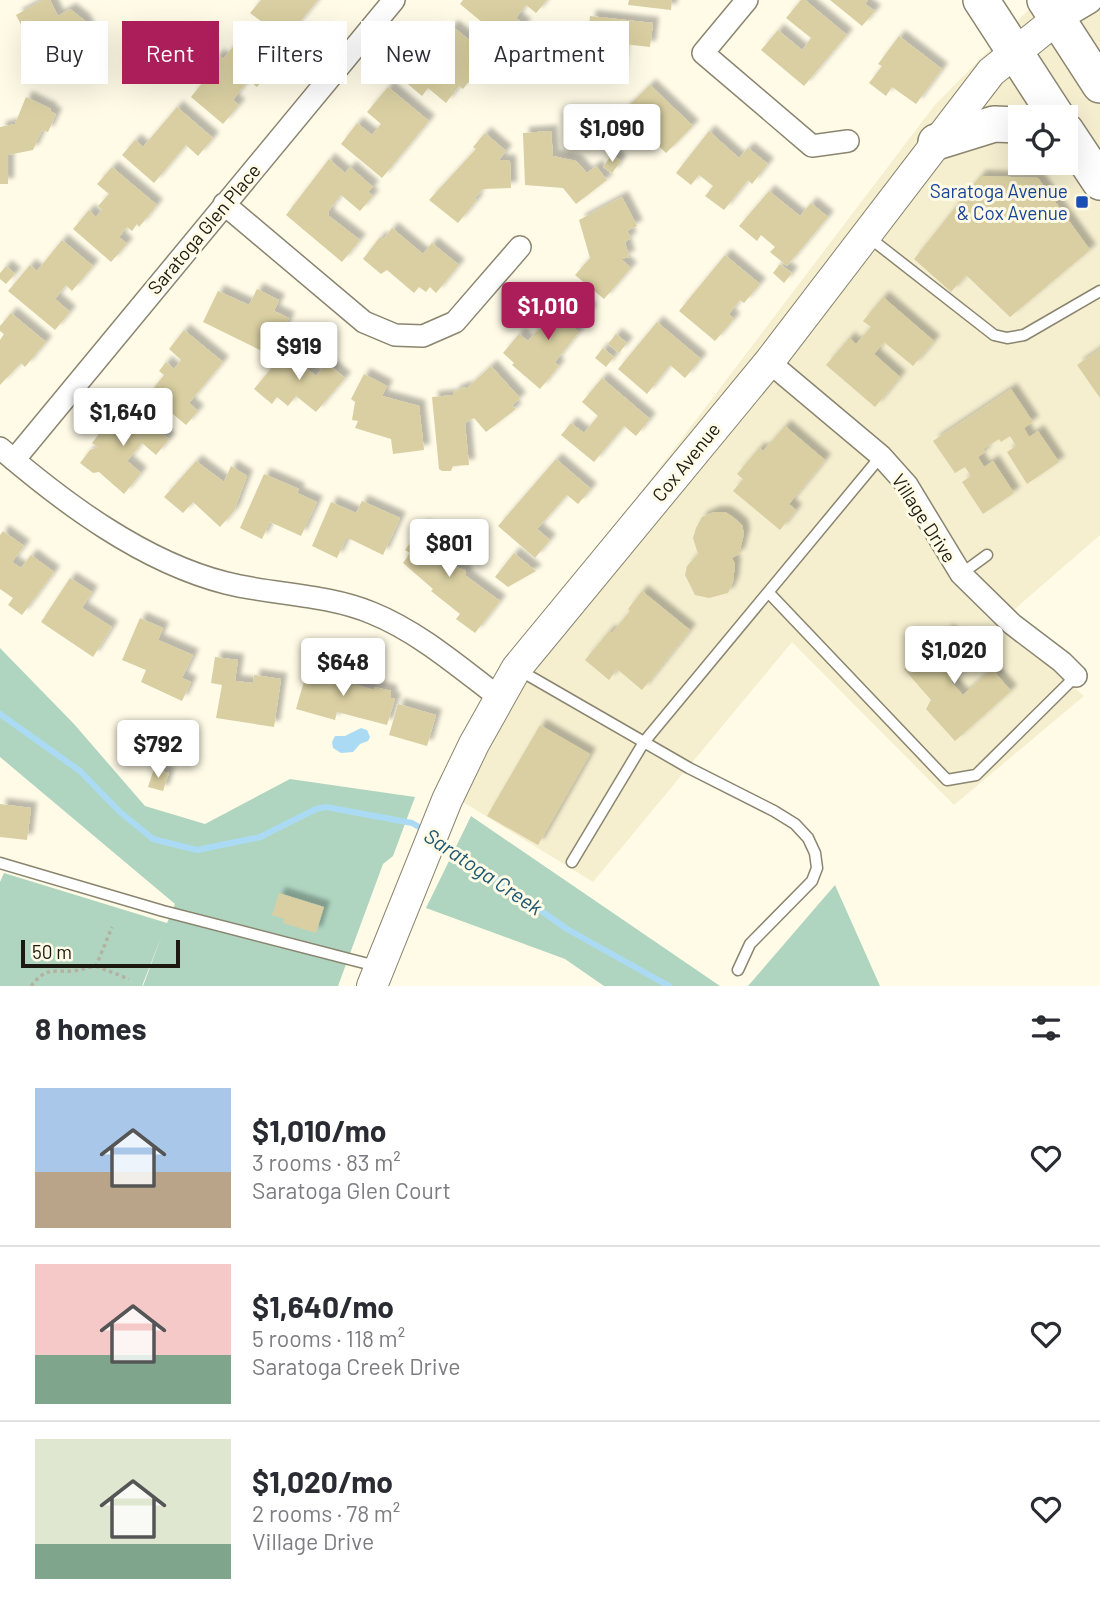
<!DOCTYPE html>
<meta charset="utf-8">
<style>
body{margin:0;font-family:Barlow,sans-serif;background:#f7f7f7;color:#2b2b33;height:100vh;display:flex;flex-direction:column;font-size:26px;white-space:nowrap}
*{box-sizing:border-box;margin:0}
p{font-size:23px;color:#7c7c81}
.icon{flex:none;width:38px;height:38px;fill:none;stroke:currentColor;stroke-width:2;stroke-linecap:round;stroke-linejoin:round}
.map{position:relative;height:986px;overflow:hidden}
.side{display:flex;flex-direction:column;background:#fff;flex:1}
.side>*{flex:none}
.guide{position:absolute;left:21px;top:21px;width:700px;height:63px;display:flex;gap:14px}
.fabs{position:absolute;left:1008px;top:105px;display:grid;gap:14px}
.fabs a{display:grid;place-items:center;width:70px;height:70px;border-radius:0px;background:#fff;box-shadow:0 7px 28px #0002;font-size:35px}
.scale{position:absolute;left:21px;bottom:18px;width:159px;box-sizing:border-box;padding-left:7px;border:4px solid #1b1910;border-top:0;font-size:19px;line-height:24px;white-space:nowrap;color:#1b1910;-webkit-text-stroke:5px #fffbe7;paint-order:stroke}
.price{position:absolute;translate:-50% -60px;padding:0 16px;border-radius:7px;background:#fff;color:#222;font-size:23px;line-height:46px;filter:drop-shadow(0 2px 4px #0008)}
.price::after{content:'';position:absolute;left:50%;top:42px;width:21px;height:16px;margin-left:-10px;background:inherit;clip-path:polygon(0 0,100% 0,50% 100%)}
.price.active{background:#ac1e5a;color:#fff}
ul{padding:0;list-style:none}
li{display:flex;align-items:center;gap:21px;height:175px;padding:0 35px}
li+li{border-top:2px solid #e1e1e2}
li span{display:grid;place-items:center;flex:none;width:196px;height:140px;border-radius:0px;color:#555}
li>.icon{margin-inline-start:auto}
span .icon{width:84px;height:84px;fill:#fffc;stroke-width:1}
li b{font-size:30px}
h2{display:flex;justify-content:space-between;align-items:center;height:84px;padding:0 35px;font-size:30px}
.chip{padding:0 24px;border-radius:0px;background:#fff;box-shadow:0 7px 28px #0002;font-size:24px;line-height:63px}
.chip.active{background:#ac1e5a;color:#fff}
.map>svg:first-child{display:block}
.built{fill:#f5eecf;fill-rule:evenodd}
.green{fill:#afd5c1}
.water{fill:#abdbf4}
.lines{fill:none;stroke-linecap:round;stroke-linejoin:round}
.stream{stroke:#abdbf4;stroke-width:6}
.building{fill:#d9cfa2;filter:url(#shadow)}
.service-casing{stroke:#8a856f;stroke-width:13}
.minor-casing{stroke:#8a856f;stroke-width:24}
.tertiary-casing{stroke:#8a856f;stroke-width:29}
.secondary-casing{stroke:#8a856f;stroke-width:32}
.trunk-casing{stroke:#8a856f;stroke-width:38}
.path{stroke:#b4b1a1;stroke-width:3.5;stroke-dasharray:3.5 3.5;stroke-linecap:butt}
.service{stroke:#fff;stroke-width:10}
.minor{stroke:#fff;stroke-width:21}
.tertiary{stroke:#fff;stroke-width:26}
.secondary{stroke:#fff;stroke-width:30}
.trunk{stroke:#fff;stroke-width:35}
.transit-dot{fill:#1a4fb4;stroke:#fffbe7;stroke-width:2.5}
.labels{text-anchor:middle;stroke-width:6;stroke-linejoin:round;paint-order:stroke}
.transit-label{font-size:19px;fill:#164399;stroke:#fffbe7;text-anchor:end}
.street-label{font-size:19px;fill:#1b1910;stroke:#fffbe7}
.water-label{font-size:21px;font-style:italic;fill:#1c5670;stroke:#fffbe7}
</style>
<div class="map">
<svg width="1100" height="986" viewBox="0 0 1100 986">
<defs>
<filter id="shadow"><feDropShadow dx="6" dy="-6" stdDeviation="2" flood-color="#0004"/></filter>
</defs>
<rect width="100%" height="100%" fill="#fffbe7"/>
<path class="built" d="M1038,0h62v535l-100,87 84,74 -130,109 -162,-163 -199,240 -138,-85 55,-132 424,-559zM1020,117h46v46h-46z"/>
<path class="green" d="M0,648l74,76 71,82 60,18 85,-45 125,18 -22,59 -10,8 -45,122h-195l19,-51 -20,51h-142v-104l4,-9 163,50 8,-19 -175,-147z
M471,816l249,170h-116l-39,-27 -139,-51z
M835,885l45,101h-132z"/>
<path class="water" d="M361,728l6,2 3,7 -2,4 -8,3 -7,8 -12,1 -8,-5 -1,-6 3,-6h10z"/>
<g class="lines">
<path class="stream" d="M0,714l80,57 40,41 33,27 44,11 63,-13 56,-28 10,-2 86,16 14,8
M441,840l126,89 102,57"/>
</g>
<path class="building" d="M43,0h7l8,16 12,-7 14,11 8,15 -9,4 4,8 -6,3 5,10 -16,9 1,11 -29,3 -3,-23 8,-1 -10,-19 -6,4 -15,-29z
M261,0h57l-29,35 2,1 -14,18 -24,-21 9,-11 -12,-9z
M463,0h84l-11,13 -10,-8 -10,13 9,7 -19,24 -15,-11 4,-5 -35,-29z
M629,0h43l-1,10 -43,-5z
M801,0h4l42,35 -43,51 -43,-36 17,-20 24,20 9,-12 -25,-20z
M830,0h38l-3,4 10,7 -13,15z
M590,16l63,7 -3,24 -26,-3 -5,38 -27,-3 -1,5 -37,-5 2,-19 22,2 -1,-18 4,-8 7,1z
M452,26l37,30 -26,33 -4,-3 -13,17 -18,-15 -6,8 -25,-21 15,-19 10,9 9,-11 -3,-3 5,-6 3,2z
M899,36l43,33 -26,35 -24,-17 -6,9 -17,-13 13,-17 -4,-2z
M237,42l35,28 -15,17 -9,-7 -15,20 6,5 -16,19 -32,-27 12,-15 -4,-4 19,-23 5,4z
M650,85l43,41 -27,27 -43,-42z
M388,87l41,34 -47,57 -41,-34 16,-21 15,12 9,-11 -14,-12z
M26,97l25,12 -1,2 6,3 -8,18 -6,-2 -9,20 -25,5v29h-8v-57l15,-3z
M177,107l36,31 -15,18 -12,-11 -32,38 -32,-28 13,-15 8,7z
M551,131l2,25 23,5 11,12 9,-7 11,14 -31,24 -13,-16 -38,-3 -2,-52z
M709,131l30,27 9,-10 20,16 -16,20 -4,-4 -24,30 -19,-14 8,-10 -14,-11 -8,10 -15,-12z
M485,133l21,18 -7,9 11,1 1,27 -28,1 -8,9 2,2 -19,23 -29,-23 47,-51 -3,-2z
M612,154l9,7 -9,12 -9,-6z
M329,159l16,14 5,-6 23,20 -5,5 5,4 -13,15 -19,-16 -13,17 1,4 31,24 -18,22 -56,-47z
M112,167l45,38 -18,22 -2,-3 -5,7 -5,-4 -8,10 8,7 -16,18 -38,-33 16,-19 7,7 6,-7 -4,-4 11,-12 -12,-10z
M980,176l58,2 52,72 -80,67 -44,-42 -15,17 -37,-33z
M769,191l31,25 11,-13 17,14 -41,49 -17,-14 5,-5 -14,-12 -4,6 -18,-15z
M622,197l15,29 -10,5 4,7 -6,4 4,15 -8,2 10,9 -27,31 -29,-24 15,-17 -11,-38z
M392,228l31,26 9,-11 27,22 -23,28 -6,-6 -4,5 -7,-5 -5,6 -27,-23 -6,4 -18,-15 17,-22 3,3z
M62,240l31,26 -21,25 -6,-6 -11,14 15,13 -15,18 -47,-39 22,-26 7,6z
M725,255l35,29 -16,19 -4,-3 -11,14 5,5 -19,22 -36,-30z
M780,264l12,9 -8,10 -11,-10z
M6,266l9,8 -9,10 -6,-5v-6z
M257,289l22,11 -5,11 15,7 -7,14 -7,-3 -9,24 -63,-31 15,-31 31,14z
M568,291l23,19 -16,18 4,4 -24,30 4,4 -19,23 -28,-24 2,-2 -11,-10 16,-19 9,7 9,-10 1,1 9,-10 2,1 8,-10 -4,-3z
M883,297l51,44 -21,25 -29,-24 -10,12 26,23 -25,30 -49,-42 23,-27 7,6 15,-17 -8,-6z
M11,313l35,29 -21,25 -4,-4 -21,22v-45l4,-6 -4,-3v-5z
M657,322l44,37 -16,19 -15,-13 -23,29 -29,-25z
M184,330l39,32 -34,41 9,8 -12,14 -37,-31 15,-19 -5,-4 7,-9 8,7 7,-9 -12,-11z
M616,334l11,9 -8,10 -11,-9z
M290,346l20,17 -4,5 10,8 11,-13 18,15 -29,34 -20,-16 -8,10 -11,-9 -5,7 -18,-15z
M603,348l11,9 -8,10 -11,-9z
M1100,349v49l-23,-33z
M491,366l29,32 -8,8 4,3 -30,23 -12,-14 -9,5 4,42 -16,1 -2,5h-9l-3,-2 -7,-72 22,-2 -1,-3 12,-5 1,2z
M364,374l23,12 -5,10 37,10 5,44 -31,4 -2,-15 -36,-11 3,-7 -6,-1 3,-18 -4,-3z
M602,378l48,41 -14,17 -12,-10 -30,36 -33,-27 10,-12 13,10 14,-17 -16,-14z
M1011,389l22,33 -9,6 5,9 9,-6 21,31 -32,22 -20,-32 9,-6 -6,-10 -9,6 -2,-3 -16,10 2,3 -7,5 6,10 9,-6 21,32 -31,21 -21,-32 9,-6 -6,-9 -10,6 -22,-32z
M128,405l41,34 -13,16 -14,-12 -15,18 14,12 -17,21 -25,-22 -6,1 -13,-10 10,-13 8,-3 -6,-4 11,-14 2,2z
M785,426l40,34 -36,44 7,6 -16,20 -47,-39 10,-12 -6,-5 22,-26 4,3z
M556,459l35,30 -13,15 -11,-9 -30,34 13,11 -15,18 -37,-32z
M196,461l28,21 7,-16 16,10 -13,35 -14,16 -27,-25 -10,11 -19,-16z
M264,474l35,15 -2,4 20,9 -16,34 -31,-14 -8,17 -22,-11z
M362,501l38,17 -17,37 -33,-16h-4l-9,19 -25,-12 19,-44 25,11z
M714,512h11l8,5 9,8 2,9 -5,20 -7,4 3,6 -2,18 -5,11 -19,5 -14,-3 -10,-20 2,-9 11,-12 -5,-16 3,-10 6,-11z
M423,525l30,23 -7,9 9,6 1,4 9,3 1,6 34,25 -25,32 -19,-14 4,-5 -29,-23 2,-2 -30,-26 7,-10 -5,-3z
M3,531l21,15 -12,16 9,6 10,-13 23,17 -32,43 -14,-10 5,-7 -13,-9v-54z
M514,553l22,18 -28,16 -13,-10z
M70,578l22,14 -10,16 30,19 -19,30 -52,-35z
M642,591l48,39 -48,60 -25,-21 -8,11 -24,-20 24,-29 3,2 18,-22 -2,-2z
M140,618l23,10 -5,12 35,15 -11,23 9,4 -9,19 -41,-19 5,-12 -24,-10z
M948,630l27,31 -24,21 12,13 29,-26 19,22 -56,50 -29,-32 5,-9 -27,-31z
M215,657l23,3 -3,21 18,2 1,-8 27,4 -7,48 -58,-9 6,-33 -11,-2z
M309,664l30,8 -2,7 37,11 1,-3 16,4v7l4,1 -8,26 -50,-13 -2,8 -39,-11z
M398,704l38,11 -9,31 -38,-11z
M540,725l50,29 -52,91 -51,-29z
M154,769l15,4 -6,18 -15,-4z
M0,804l31,4 -4,32 -27,-3z
M279,893l45,14 -8,26 -33,-10 1,-4 -12,-4z"/>
<g class="lines">
<g class="service-casing">
<path id="service" d="M866,235l128,100 13,3 17,-3 76,-44
M961,574l26,-19
M769,593l178,187 29,-5 100,-99
M519,670l170,98 85,43 21,13 13,14 7,15 2,15 -5,13 -62,63 -12,26
M572,862l72,-120 237,-286
M0,863l163,48 213,55"/>
</g>
<g class="minor-casing">
<path id="minor" d="M747,0l-44,53 109,93 36,-5
M224,204l140,118 31,13 28,1 32,-14 65,-75
M769,362l112,94 26,29 54,89 51,50 50,38 14,14
M0,448c64,55 143,114 226,135 48,12 100,11 146,30 47,19 87,54 128,85
M14,460l380,-460"/>
</g>
<g class="tertiary-casing">
<path id="tertiary" d="M1057,19l32,-19"/>
</g>
<g class="secondary-casing">
<path id="secondary" d="M372,986l75,-186 27,-56 42,-75 253,-307 222,-290 66,-53"/>
</g>
<g class="trunk-casing">
<path id="trunk" d="M981,0l76,117
M1045,0l55,85
M1066,131l34,51
M936,142l58,-18 26,1"/>
</g>
<path class="path" d="M96,966l33,13
M31,986c15,-19 20,-14 42,-15 8,-1 15,-4 23,-5l16,-39"/>
<use href="#service" class="service"/>
<use href="#minor" class="minor"/>
<use href="#tertiary" class="tertiary"/>
<use href="#secondary" class="secondary"/>
<use href="#trunk" class="trunk"/>
</g>
<rect class="transit-dot" x="1075" y="195" width="14" height="14" rx="3.5"/>
<g class="labels">
<g class="transit-label">
<text x="1068" y="198">Saratoga Avenue<tspan x="1068" dy="22">&amp; Cox Avenue</tspan></text>
</g>
<g class="street-label">
<text transform="translate(204 229) rotate(-50)" y="7">Saratoga Glen Place</text>
<text transform="translate(686 462) rotate(-51)" y="7">Cox Avenue</text>
<text transform="translate(924 518) rotate(57)" y="7">Village Drive</text>
</g>
<g class="water-label">
<text transform="translate(483 872) rotate(34)" y="7">Saratoga Creek</text>
</g>
</g>
</svg>
<div class="fabs">
<a><svg class="icon" aria-label="locate" viewBox="0 0 24 24"><circle cx="12" cy="12" r="6"/><path d="M12 2v4M12 18v4M2 12h4M18 12h4"/></svg></a>
</div>
<div class="scale">50 m</div>
<b class="price" style="left:612px;top:164px">$1,090</b>
<b class="price active" style="left:548px;top:342px">$1,010</b>
<b class="price" style="left:299px;top:382px">$919</b>
<b class="price" style="left:123px;top:448px">$1,640</b>
<b class="price" style="left:449px;top:579px">$801</b>
<b class="price" style="left:954px;top:686px">$1,020</b>
<b class="price" style="left:343px;top:698px">$648</b>
<b class="price" style="left:158px;top:780px">$792</b>
<div class="guide">
<a class="chip">Buy</a>
<a class="chip active">Rent</a>
<a class="chip">Filters</a>
<a class="chip">New</a>
<a class="chip">Apartment</a>
</div>
</div>
<section class="side">
<h2>8 homes<svg class="icon" aria-label="filters" viewBox="0 0 24 24"><path d="M4 7h16M4 17h16"/><circle cx="9" cy="7" r="2"/><circle cx="15" cy="17" r="2"/></svg></h2>
<ul>
<li><span style="background:linear-gradient(#a9c7e8 60%,#b9a48a 0)"><svg class="icon" aria-label="home" viewBox="0 0 24 24"><path d="M3 11l9-7 9 7M6 9v11h12V9"/></svg></span><div><b>$1,010/mo</b><p>3 rooms · 83 m²</p><p>Saratoga Glen Court</p></div><svg class="icon" aria-label="heart" viewBox="0 0 24 24"><path d="M12 20l-8-8c-3-5 5-10 8-4 3-6 11-1 8 4z"/></svg></li>
<li><span style="background:linear-gradient(#f6c9c9 65%,#7fa58c 0)"><svg class="icon" aria-label="home" viewBox="0 0 24 24"><path d="M3 11l9-7 9 7M6 9v11h12V9"/></svg></span><div><b>$1,640/mo</b><p>5 rooms · 118 m²</p><p>Saratoga Creek Drive</p></div><svg class="icon" aria-label="heart" viewBox="0 0 24 24"><path d="M12 20l-8-8c-3-5 5-10 8-4 3-6 11-1 8 4z"/></svg></li>
<li><span style="background:linear-gradient(#dfe7d0 75%,#7fa58c 0)"><svg class="icon" aria-label="home" viewBox="0 0 24 24"><path d="M3 11l9-7 9 7M6 9v11h12V9"/></svg></span><div><b>$1,020/mo</b><p>2 rooms · 78 m²</p><p>Village Drive</p></div><svg class="icon" aria-label="heart" viewBox="0 0 24 24"><path d="M12 20l-8-8c-3-5 5-10 8-4 3-6 11-1 8 4z"/></svg></li>
</ul>
</section>
